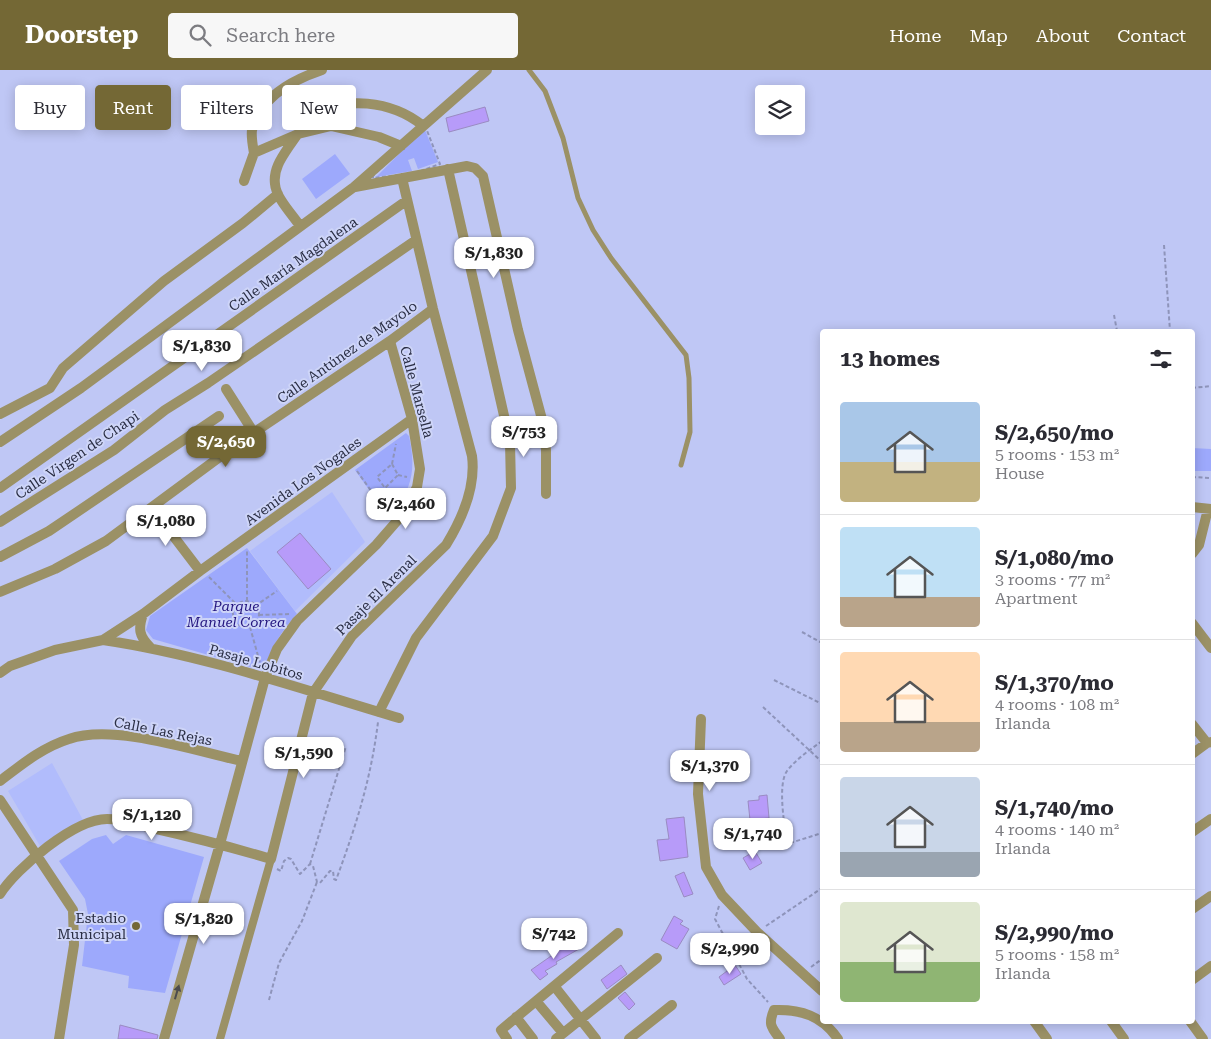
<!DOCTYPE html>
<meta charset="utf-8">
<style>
body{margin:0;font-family:"Roboto Serif",serif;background:#f7f7f7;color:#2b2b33;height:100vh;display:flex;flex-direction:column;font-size:19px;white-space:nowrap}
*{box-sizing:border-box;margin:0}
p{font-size:16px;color:#7c7c81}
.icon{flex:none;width:28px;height:28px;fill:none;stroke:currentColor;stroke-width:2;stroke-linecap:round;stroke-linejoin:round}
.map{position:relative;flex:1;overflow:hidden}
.drawer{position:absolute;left:820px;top:259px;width:375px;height:695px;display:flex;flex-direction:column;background:#fff;border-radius:5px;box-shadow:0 2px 12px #0003}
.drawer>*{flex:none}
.hud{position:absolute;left:15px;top:15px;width:475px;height:45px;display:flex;gap:10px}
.fabs{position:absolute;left:755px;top:15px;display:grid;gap:10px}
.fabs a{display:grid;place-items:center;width:50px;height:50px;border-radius:5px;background:#fff;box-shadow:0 2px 12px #0003;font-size:25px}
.price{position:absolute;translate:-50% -42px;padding:0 11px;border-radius:10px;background:#fff;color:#222;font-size:16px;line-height:32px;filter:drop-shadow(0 1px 2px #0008)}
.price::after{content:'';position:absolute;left:50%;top:30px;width:15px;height:11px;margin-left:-8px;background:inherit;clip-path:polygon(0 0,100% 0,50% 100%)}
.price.on{background:#746835;color:#fff}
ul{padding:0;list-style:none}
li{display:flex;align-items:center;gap:15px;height:125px;padding:0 20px}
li+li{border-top:1px solid #e1e1e2}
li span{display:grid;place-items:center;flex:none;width:140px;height:100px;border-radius:5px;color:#555}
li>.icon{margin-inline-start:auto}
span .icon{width:60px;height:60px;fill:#fffc;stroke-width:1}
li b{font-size:21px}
h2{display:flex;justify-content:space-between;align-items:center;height:60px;padding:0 20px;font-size:21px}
.chip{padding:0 18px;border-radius:5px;background:#fff;box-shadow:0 2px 12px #0003;font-size:18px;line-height:45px}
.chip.on{background:#746835;color:#fff}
header{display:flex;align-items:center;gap:30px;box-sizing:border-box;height:70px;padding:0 25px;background:#746835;color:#fff}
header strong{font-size:24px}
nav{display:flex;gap:28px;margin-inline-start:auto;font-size:18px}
.search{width:350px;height:45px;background:#f7f7f7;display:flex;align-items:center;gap:12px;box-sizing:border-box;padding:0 18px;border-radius:5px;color:#7c7c81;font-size:19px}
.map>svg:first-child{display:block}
.built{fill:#b1bcfc}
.green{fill:#9da9fc}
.building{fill:#b79bf9;stroke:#9a8bc2}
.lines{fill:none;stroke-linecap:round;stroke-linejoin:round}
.path{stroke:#8e94ba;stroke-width:2;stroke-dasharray:4 2.5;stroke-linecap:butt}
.service{stroke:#9b9166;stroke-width:5}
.pedestrian{stroke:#9b9166;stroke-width:8}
.minor{stroke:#9b9166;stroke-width:10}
.oneway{fill:#4c4c4e}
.poi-dot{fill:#746835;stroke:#ced5f8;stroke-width:2}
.labels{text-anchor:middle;stroke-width:4;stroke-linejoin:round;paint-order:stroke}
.street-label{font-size:14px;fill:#2a2e44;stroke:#ced5f8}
.park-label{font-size:14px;font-style:italic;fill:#23157f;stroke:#ced5f8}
.poi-label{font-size:14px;fill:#2a2e44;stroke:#ced5f8;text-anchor:end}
</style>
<header>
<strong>Doorstep</strong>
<div class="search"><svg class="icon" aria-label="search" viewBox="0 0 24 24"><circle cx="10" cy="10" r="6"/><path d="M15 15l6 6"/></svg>Search here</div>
<nav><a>Home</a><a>Map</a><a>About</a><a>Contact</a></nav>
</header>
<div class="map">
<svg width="1211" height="969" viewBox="0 0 1211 969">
<rect width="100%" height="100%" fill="#bfc7f5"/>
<path class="built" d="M332,422l33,50 -70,69 -45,-60z
M52,693l31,57 -43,26 -32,-55z"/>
<path class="green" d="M423,60h2l13,32 -20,7 -4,-11 -6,2 4,11 -36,6z
M335,84l15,20 -34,25 -14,-20z
M406,363l3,3c8,37 2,52 -19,83l-35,-49z
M1192,378l19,1v22h-18z
M247,478l50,66c-16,18 -27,34 -33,57l-111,-32 -7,-9 4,-14z
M106,765l7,9 13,-9 78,22 -39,136 -37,-5 1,-12 -47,-10 6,-52 -3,-15 -26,-38 33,-22z"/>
<path class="building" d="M485,37l4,14 -40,11 -3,-14z
M300,463l31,36 -23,20 -31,-37z
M767,725l2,23 -19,2 -2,-19 11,-1v-4z
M684,747l4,40 -28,4 -3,-21 12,-1 -3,-20z
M771,751l3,19 -8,2 -3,-20z
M755,781l7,12 -12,7 -7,-12z
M684,802l9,22 -9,3 -9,-21z
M674,846l9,5 -3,3 9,5 -12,20 -16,-9z
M574,870l5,9 -23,13 1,2 -12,7 3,3 -8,6 -9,-10z
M621,895l6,9 -20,15 -6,-9z
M735,895l6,9 -17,11 -5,-8z
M625,922l10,12 -6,6 -11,-12z
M120,955l38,10 -1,4h-39z"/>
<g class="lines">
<path class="path" d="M423,58h3l14,36 -25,9 -42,5v-2z
M1164,175l6,86
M1114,245l3,16
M176,262l8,13
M1192,318l19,-2
M392,394l6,11 -13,13 -8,-11z
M392,394l4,-20
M357,401l32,45
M398,405l9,2
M1192,407l19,1
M383,435l2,-17
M209,507l28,28
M247,531v-52
M233 544a13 13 0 1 1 26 0a13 13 0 1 1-26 0Z
M255,536l22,-15
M259,545l30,-1
M250,557l10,36
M802,562l20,11
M774,610l48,24
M763,637l59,55
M822,671c-12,9 -26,18 -35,30 -10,14 -2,56 0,73l35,-11
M310,794l36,-118
M277,799l4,2 3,-10 4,-3 3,1 9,15 10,-10 3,2 4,16 3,1 10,-12h3l1,8 2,1c20,-54 35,-101 42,-158
M719,836l-4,13 32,60 21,23
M766,856l56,-38
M811,897l11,-8
M269,930l10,-37 23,-42 15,-39"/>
<path class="service" d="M529,0l16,21 18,47 15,60 15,32 18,28 75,97 3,23 1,54 -9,33"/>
<path class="pedestrian" d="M220,969l51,-180"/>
<path class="minor" d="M254,83c-1,-6 -3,-16 -2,-23 8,-33 40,-50 70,-60
M244,111l10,-28 44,-19 33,-8 48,11 22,9
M355,117l112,-21 8,2 8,8 35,154 25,93 3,27v44
M300,156c-8,-12 -24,-28 -25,-42 -2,-15 7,-27 15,-39 6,-9 13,-19 22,-26 30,-26 81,-17 110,6
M226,319l28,44
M0,344l50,-26 13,-20 101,-87 79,-58 35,-29
M0,372l81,-54 273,-201 133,-117
M0,418l406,-287
M1192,437l19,2
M152,438l48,63
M0,452l114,-72 51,-40 43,-27 208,-143
M1192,484l7,-9 9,-36
M0,487l49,-26 170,-115
M0,522l55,-23 51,-28 134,-99 150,-101 43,-32
M143,544c-5,15 -4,22 7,33
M1192,553l19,25
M103,570c101,15 198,49 296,78
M0,603l10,-7 45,-16 48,-10 40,-26 57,-43 212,-152
M379,642l37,-74 77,-102 18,-48 -1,-46 -62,-273
M701,649l-3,75 8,73 16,28 35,37 65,59
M1192,654l15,19
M1192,684l15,-11 4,-1
M0,711c21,-16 43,-34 69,-42 44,-16 127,12 173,22
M0,730l73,110 1,35 -15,94
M1192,762l19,-13
M0,824c17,-26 74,-75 107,-75 15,0 31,6 45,9 40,9 79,19 119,31l42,-166 39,-57 94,-91c16,-26 30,-58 26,-89l-39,-147 -31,-131
M1192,839l19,-13
M1192,910l19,-14
M555,917l41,52
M536,931l27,32
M516,947l17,22
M1034,951l13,18
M1111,951l13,18
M1190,951l13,18
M164,969l56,-195 45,-166 12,-29 20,-28 79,-76 27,-31 14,-27 3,-18 -8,-50 -22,-78
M507,969l-6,-9 117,-97
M556,969l101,-81
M629,969l43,-34
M780,969c-9,-12 -12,-15 -6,-29 27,-1 48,6 64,29"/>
</g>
<defs><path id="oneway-solid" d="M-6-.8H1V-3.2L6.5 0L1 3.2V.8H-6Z" transform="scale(1.25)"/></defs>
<use class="oneway" href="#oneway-solid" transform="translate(177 922) rotate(-74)"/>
<circle class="poi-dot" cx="136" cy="856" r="5"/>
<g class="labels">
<g class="street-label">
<text transform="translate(293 194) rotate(-35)" y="5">Calle María Magdalena</text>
<text transform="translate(347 282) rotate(-35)" y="5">Calle Antúnez de Mayolo</text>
<text transform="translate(417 322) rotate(75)" y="5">Calle Marsella</text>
<text transform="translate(77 385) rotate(-34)" y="5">Calle Virgen de Chapi</text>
<text transform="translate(303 411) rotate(-36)" y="5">Avenida Los Nogales</text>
<text transform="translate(376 525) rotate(-45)" y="5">Pasaje El Arenal</text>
<text transform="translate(256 592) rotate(16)" y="5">Pasaje Lobitos</text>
<text transform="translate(163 661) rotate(11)" y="5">Calle Las Rejas</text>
</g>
<g class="park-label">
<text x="236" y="541">Parque<tspan x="236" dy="16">Manuel Correa</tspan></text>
</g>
<g class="poi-label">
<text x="126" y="853">Estadio<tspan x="126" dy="16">Municipal</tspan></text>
</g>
</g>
</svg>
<div class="fabs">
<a><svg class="icon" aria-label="layers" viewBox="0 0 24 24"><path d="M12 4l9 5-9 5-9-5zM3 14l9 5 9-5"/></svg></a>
</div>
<b class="price" style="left:494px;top:209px">S/1,830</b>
<b class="price" style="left:202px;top:302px">S/1,830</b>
<b class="price" style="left:524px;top:388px">S/753</b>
<b class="price on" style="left:226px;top:398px">S/2,650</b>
<b class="price" style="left:406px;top:460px">S/2,460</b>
<b class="price" style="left:166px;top:477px">S/1,080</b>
<b class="price" style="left:304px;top:709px">S/1,590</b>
<b class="price" style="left:710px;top:722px">S/1,370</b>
<b class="price" style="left:152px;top:771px">S/1,120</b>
<b class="price" style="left:753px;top:790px">S/1,740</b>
<b class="price" style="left:204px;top:875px">S/1,820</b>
<b class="price" style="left:554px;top:890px">S/742</b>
<b class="price" style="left:730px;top:905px">S/2,990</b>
<div class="hud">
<a class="chip">Buy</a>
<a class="chip on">Rent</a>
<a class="chip">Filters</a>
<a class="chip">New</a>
</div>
<section class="drawer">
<h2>13 homes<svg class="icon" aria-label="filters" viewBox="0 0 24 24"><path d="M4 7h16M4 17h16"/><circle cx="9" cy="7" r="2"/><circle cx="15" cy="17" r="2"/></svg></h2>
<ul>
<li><span style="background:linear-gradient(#a9c7e8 60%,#c2b280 0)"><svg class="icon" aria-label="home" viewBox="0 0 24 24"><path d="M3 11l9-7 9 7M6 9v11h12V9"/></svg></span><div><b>S/2,650/mo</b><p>5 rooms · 153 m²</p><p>House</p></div></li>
<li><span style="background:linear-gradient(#bfe0f5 70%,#b9a48a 0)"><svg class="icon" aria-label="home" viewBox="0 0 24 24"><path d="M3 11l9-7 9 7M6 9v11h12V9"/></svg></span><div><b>S/1,080/mo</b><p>3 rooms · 77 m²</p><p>Apartment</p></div></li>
<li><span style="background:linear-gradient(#ffd9b3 70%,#b9a48a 0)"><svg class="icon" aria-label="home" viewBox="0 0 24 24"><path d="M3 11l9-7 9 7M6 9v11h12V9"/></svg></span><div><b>S/1,370/mo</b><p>4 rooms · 108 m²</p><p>Irlanda</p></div></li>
<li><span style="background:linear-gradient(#c9d6e8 75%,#9aa5b1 0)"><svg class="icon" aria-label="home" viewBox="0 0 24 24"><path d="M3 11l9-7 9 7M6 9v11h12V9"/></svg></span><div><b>S/1,740/mo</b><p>4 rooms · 140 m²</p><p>Irlanda</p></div></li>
<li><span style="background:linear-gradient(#dfe7d0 60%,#8fb573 0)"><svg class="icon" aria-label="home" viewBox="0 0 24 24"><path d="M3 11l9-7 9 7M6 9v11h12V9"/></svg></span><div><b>S/2,990/mo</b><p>5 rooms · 158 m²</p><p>Irlanda</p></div></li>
</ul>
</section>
</div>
